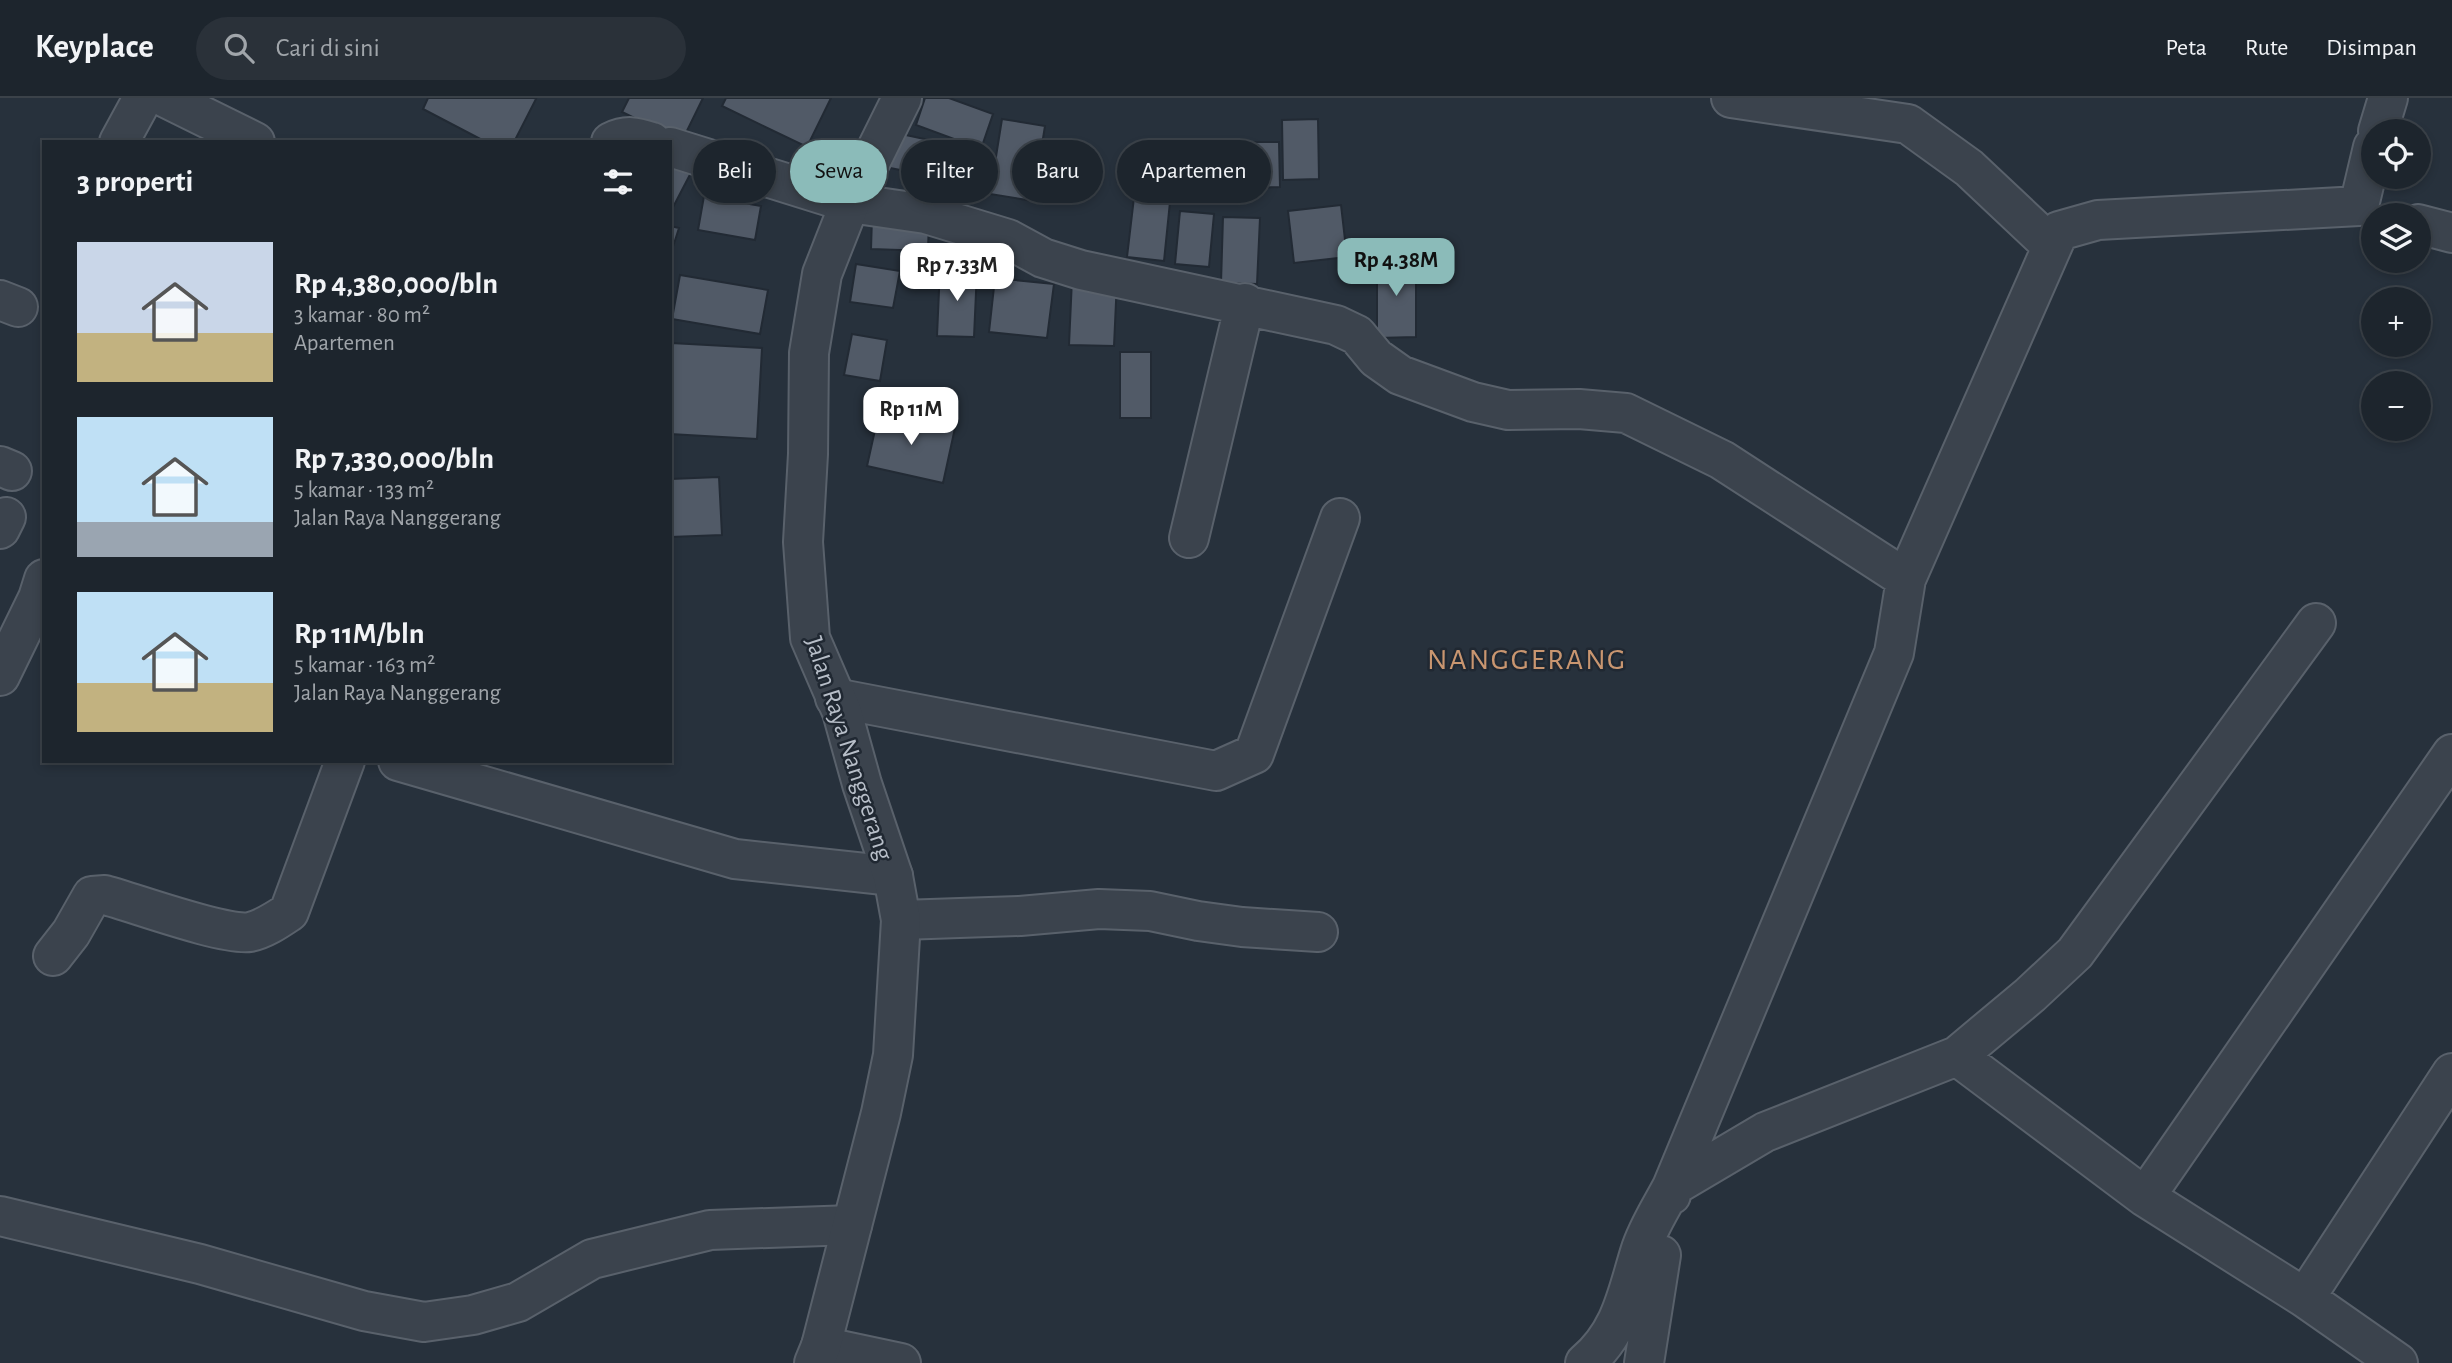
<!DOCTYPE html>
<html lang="id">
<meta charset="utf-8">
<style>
body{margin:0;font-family:"Alegreya Sans",sans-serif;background:#2a3139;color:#f1f3f6;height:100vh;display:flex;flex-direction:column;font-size:26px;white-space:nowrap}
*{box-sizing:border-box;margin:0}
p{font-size:23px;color:#a0a5aa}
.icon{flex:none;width:38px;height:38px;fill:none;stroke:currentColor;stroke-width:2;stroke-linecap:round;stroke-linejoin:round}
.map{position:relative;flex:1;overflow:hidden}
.side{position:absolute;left:42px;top:42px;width:630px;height:623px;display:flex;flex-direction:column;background:#1d252d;border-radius:0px;box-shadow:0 4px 10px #0003,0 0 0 2px #3b4249}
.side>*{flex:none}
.guide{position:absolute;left:693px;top:42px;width:665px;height:63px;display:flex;gap:14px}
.controls{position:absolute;left:2361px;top:21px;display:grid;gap:14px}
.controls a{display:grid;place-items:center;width:70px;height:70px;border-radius:50%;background:#1d252d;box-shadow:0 4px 10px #0003,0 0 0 2px #3b4249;font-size:35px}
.price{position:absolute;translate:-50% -60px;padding:0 16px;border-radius:14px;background:#fff;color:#222;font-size:23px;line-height:46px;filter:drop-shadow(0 2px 4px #0008)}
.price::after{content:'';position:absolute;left:50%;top:42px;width:21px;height:16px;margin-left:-10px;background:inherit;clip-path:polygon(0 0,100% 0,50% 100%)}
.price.selected{background:#8bbbb9;color:#111}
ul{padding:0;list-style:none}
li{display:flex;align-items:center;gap:21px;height:175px;padding:0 35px}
li span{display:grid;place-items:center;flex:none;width:196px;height:140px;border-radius:0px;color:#555}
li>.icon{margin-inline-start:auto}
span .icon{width:84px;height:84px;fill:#fffc;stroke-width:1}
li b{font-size:30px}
h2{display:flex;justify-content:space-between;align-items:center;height:84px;padding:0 35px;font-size:30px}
.tag{padding:0 24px;border-radius:32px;background:#1d252d;box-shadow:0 4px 10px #0003,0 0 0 2px #3b4249;font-size:24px;line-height:63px}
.tag.selected{background:#8bbbb9;color:#111}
header{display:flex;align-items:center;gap:42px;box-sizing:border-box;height:98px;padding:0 35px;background:#1d252d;border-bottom:2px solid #3b4249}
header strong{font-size:33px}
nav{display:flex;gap:38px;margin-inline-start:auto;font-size:24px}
.search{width:490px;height:63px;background:#2a3139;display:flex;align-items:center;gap:18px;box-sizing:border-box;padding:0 24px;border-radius:38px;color:#a0a5aa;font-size:26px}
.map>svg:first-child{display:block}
.building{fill:#515a67;stroke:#222a34;stroke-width:2}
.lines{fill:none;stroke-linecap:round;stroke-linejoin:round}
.minor-casing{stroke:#59616b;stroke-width:42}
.tertiary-casing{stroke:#59616b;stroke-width:42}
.minor{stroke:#3b434d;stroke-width:38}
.tertiary{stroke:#3b434d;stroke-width:38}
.labels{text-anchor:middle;stroke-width:5;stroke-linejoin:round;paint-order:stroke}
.street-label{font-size:26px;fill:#b7bec8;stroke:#202832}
.quarter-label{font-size:30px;letter-spacing:2px;fill:#c99670;stroke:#202832}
</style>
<header>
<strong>Keyplace</strong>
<div class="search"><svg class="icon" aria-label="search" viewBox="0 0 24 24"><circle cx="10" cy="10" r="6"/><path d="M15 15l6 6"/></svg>Cari di sini</div>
<nav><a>Peta</a><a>Rute</a><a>Disimpan</a></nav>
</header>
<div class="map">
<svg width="2452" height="1265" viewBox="0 0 2452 1265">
<rect width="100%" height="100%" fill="#27313c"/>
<path class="building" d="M428,0h106l2,1 -22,43h-28l-63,-33z
M629,0h74l-21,43 -60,-29z
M726,0h105l-24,49 -85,-41z
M925,0h24l44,16 -12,35 -65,-24z
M1002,21l43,7 -12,75 -43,-7z
M1318,21l1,60 -36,1 -1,-60z
M887,33l61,13 -7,34 -61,-12z
M1240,44h39l1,45 -39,1z
M670,54l25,13 -25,48z
M1135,91l36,3 -7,69 -37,-4z
M704,98l57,10 -6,34 -57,-10z
M1341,107l6,52 -53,6 -6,-52z
M1180,113l34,3 -5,53 -34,-3z
M872,119l57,2 -1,32 -57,-2z
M1223,119l37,1 -3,66 -36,-1z
M670,128l9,2 -8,25 -1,-1z
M1377,160h39v79l-39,1z
M856,166l44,7 -7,37 -43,-6z
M940,170l37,2 -3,67 -37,-1z
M680,177l88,15 -8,44 -88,-15z
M995,180l59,6 -7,54 -58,-6z
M1072,181l45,1 -3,66 -45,-1z
M852,236l35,6 -7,41 -36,-6z
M671,245l91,5 -5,91 -87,-5z
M1120,254h31v66h-31z
M879,314l76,16 -12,55 -76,-17z
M719,379l3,58 -52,2v-58z"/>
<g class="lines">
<g class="minor-casing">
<path id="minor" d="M166,0l89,44
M1731,0l177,26 61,44 83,78
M2378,33l10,-33
M119,44l24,-44
M611,44c16,-8 25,-5 41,0
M670,49l180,56 76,11 82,25 35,19 38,12 255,55 21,10 19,23 24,17 73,27 35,8 71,-1 47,4 96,47 184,119
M2418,126l34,9
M0,202l18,7
M0,368l12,5
M0,431l6,-12
M1189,440l56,-235
M0,578l38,-78 6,-19
M835,600l381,73 38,-17 86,-236
M398,663l337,98 158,17
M901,822l119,-4 79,-7 51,2 48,10 44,6 76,5
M53,858l18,-23 21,-37 13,-1c30,8 119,41 145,37 14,-3 27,-12 39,-20l56,-151
M1957,958l188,141 160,101 93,65
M1671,1097l1,-8 93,-55 192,-76 73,-61 45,-42 241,-330
M2145,1099l307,-443
M0,1118l200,48 164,47 60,11 49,-7 45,-13 74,-43 118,-29 142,-5
M2305,1200l147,-225
M821,1248l80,17
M1585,1265c36,-30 42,-69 55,-111 7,-23 21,-44 32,-65l222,-534 12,-74 153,-348 39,-11 261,-14 14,-59
M1644,1265l17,-108"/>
</g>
<g class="tertiary-casing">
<path id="tertiary" d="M814,1265l7,-17 60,-233 12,-58 8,-135 -8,-44 -31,-92 -20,-72 -32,-74 -7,-96 5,-88 1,-101 13,-79 28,-71 52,-105"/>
</g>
<use href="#minor" class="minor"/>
<use href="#tertiary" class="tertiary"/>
</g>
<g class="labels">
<g class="street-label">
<text transform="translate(850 650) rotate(72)" y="9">Jalan Raya Nanggerang</text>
</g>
<g class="quarter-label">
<text x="1527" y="571">NANGGERANG</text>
</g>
</g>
</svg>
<div class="controls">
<a><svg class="icon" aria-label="locate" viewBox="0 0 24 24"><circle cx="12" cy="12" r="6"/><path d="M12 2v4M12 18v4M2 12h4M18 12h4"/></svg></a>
<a><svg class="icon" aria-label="layers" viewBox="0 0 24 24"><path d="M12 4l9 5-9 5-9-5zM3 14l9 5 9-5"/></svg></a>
<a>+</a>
<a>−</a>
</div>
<b class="price selected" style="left:1396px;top:200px">Rp 4.38M</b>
<b class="price" style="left:957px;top:205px">Rp 7.33M</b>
<b class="price" style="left:911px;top:349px">Rp 11M</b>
<div class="guide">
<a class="tag">Beli</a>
<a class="tag selected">Sewa</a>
<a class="tag">Filter</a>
<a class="tag">Baru</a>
<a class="tag">Apartemen</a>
</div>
<section class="side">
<h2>3 properti<svg class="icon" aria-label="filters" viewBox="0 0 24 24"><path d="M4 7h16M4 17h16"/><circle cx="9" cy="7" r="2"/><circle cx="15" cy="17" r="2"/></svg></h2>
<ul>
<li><span style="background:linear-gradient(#c9d6e8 65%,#c2b280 0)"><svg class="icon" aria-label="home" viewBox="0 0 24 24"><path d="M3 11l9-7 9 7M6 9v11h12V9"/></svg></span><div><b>Rp 4,380,000/bln</b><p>3 kamar · 80 m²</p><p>Apartemen</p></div></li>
<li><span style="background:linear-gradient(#bfe0f5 75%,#9aa5b1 0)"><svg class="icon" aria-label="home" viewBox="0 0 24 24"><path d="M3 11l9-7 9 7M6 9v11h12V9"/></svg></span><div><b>Rp 7,330,000/bln</b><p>5 kamar · 133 m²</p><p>Jalan Raya Nanggerang</p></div></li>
<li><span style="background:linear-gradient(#bfe0f5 65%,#c2b280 0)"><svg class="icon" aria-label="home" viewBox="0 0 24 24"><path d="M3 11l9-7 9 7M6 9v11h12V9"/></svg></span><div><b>Rp 11M/bln</b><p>5 kamar · 163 m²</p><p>Jalan Raya Nanggerang</p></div></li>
</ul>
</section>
</div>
